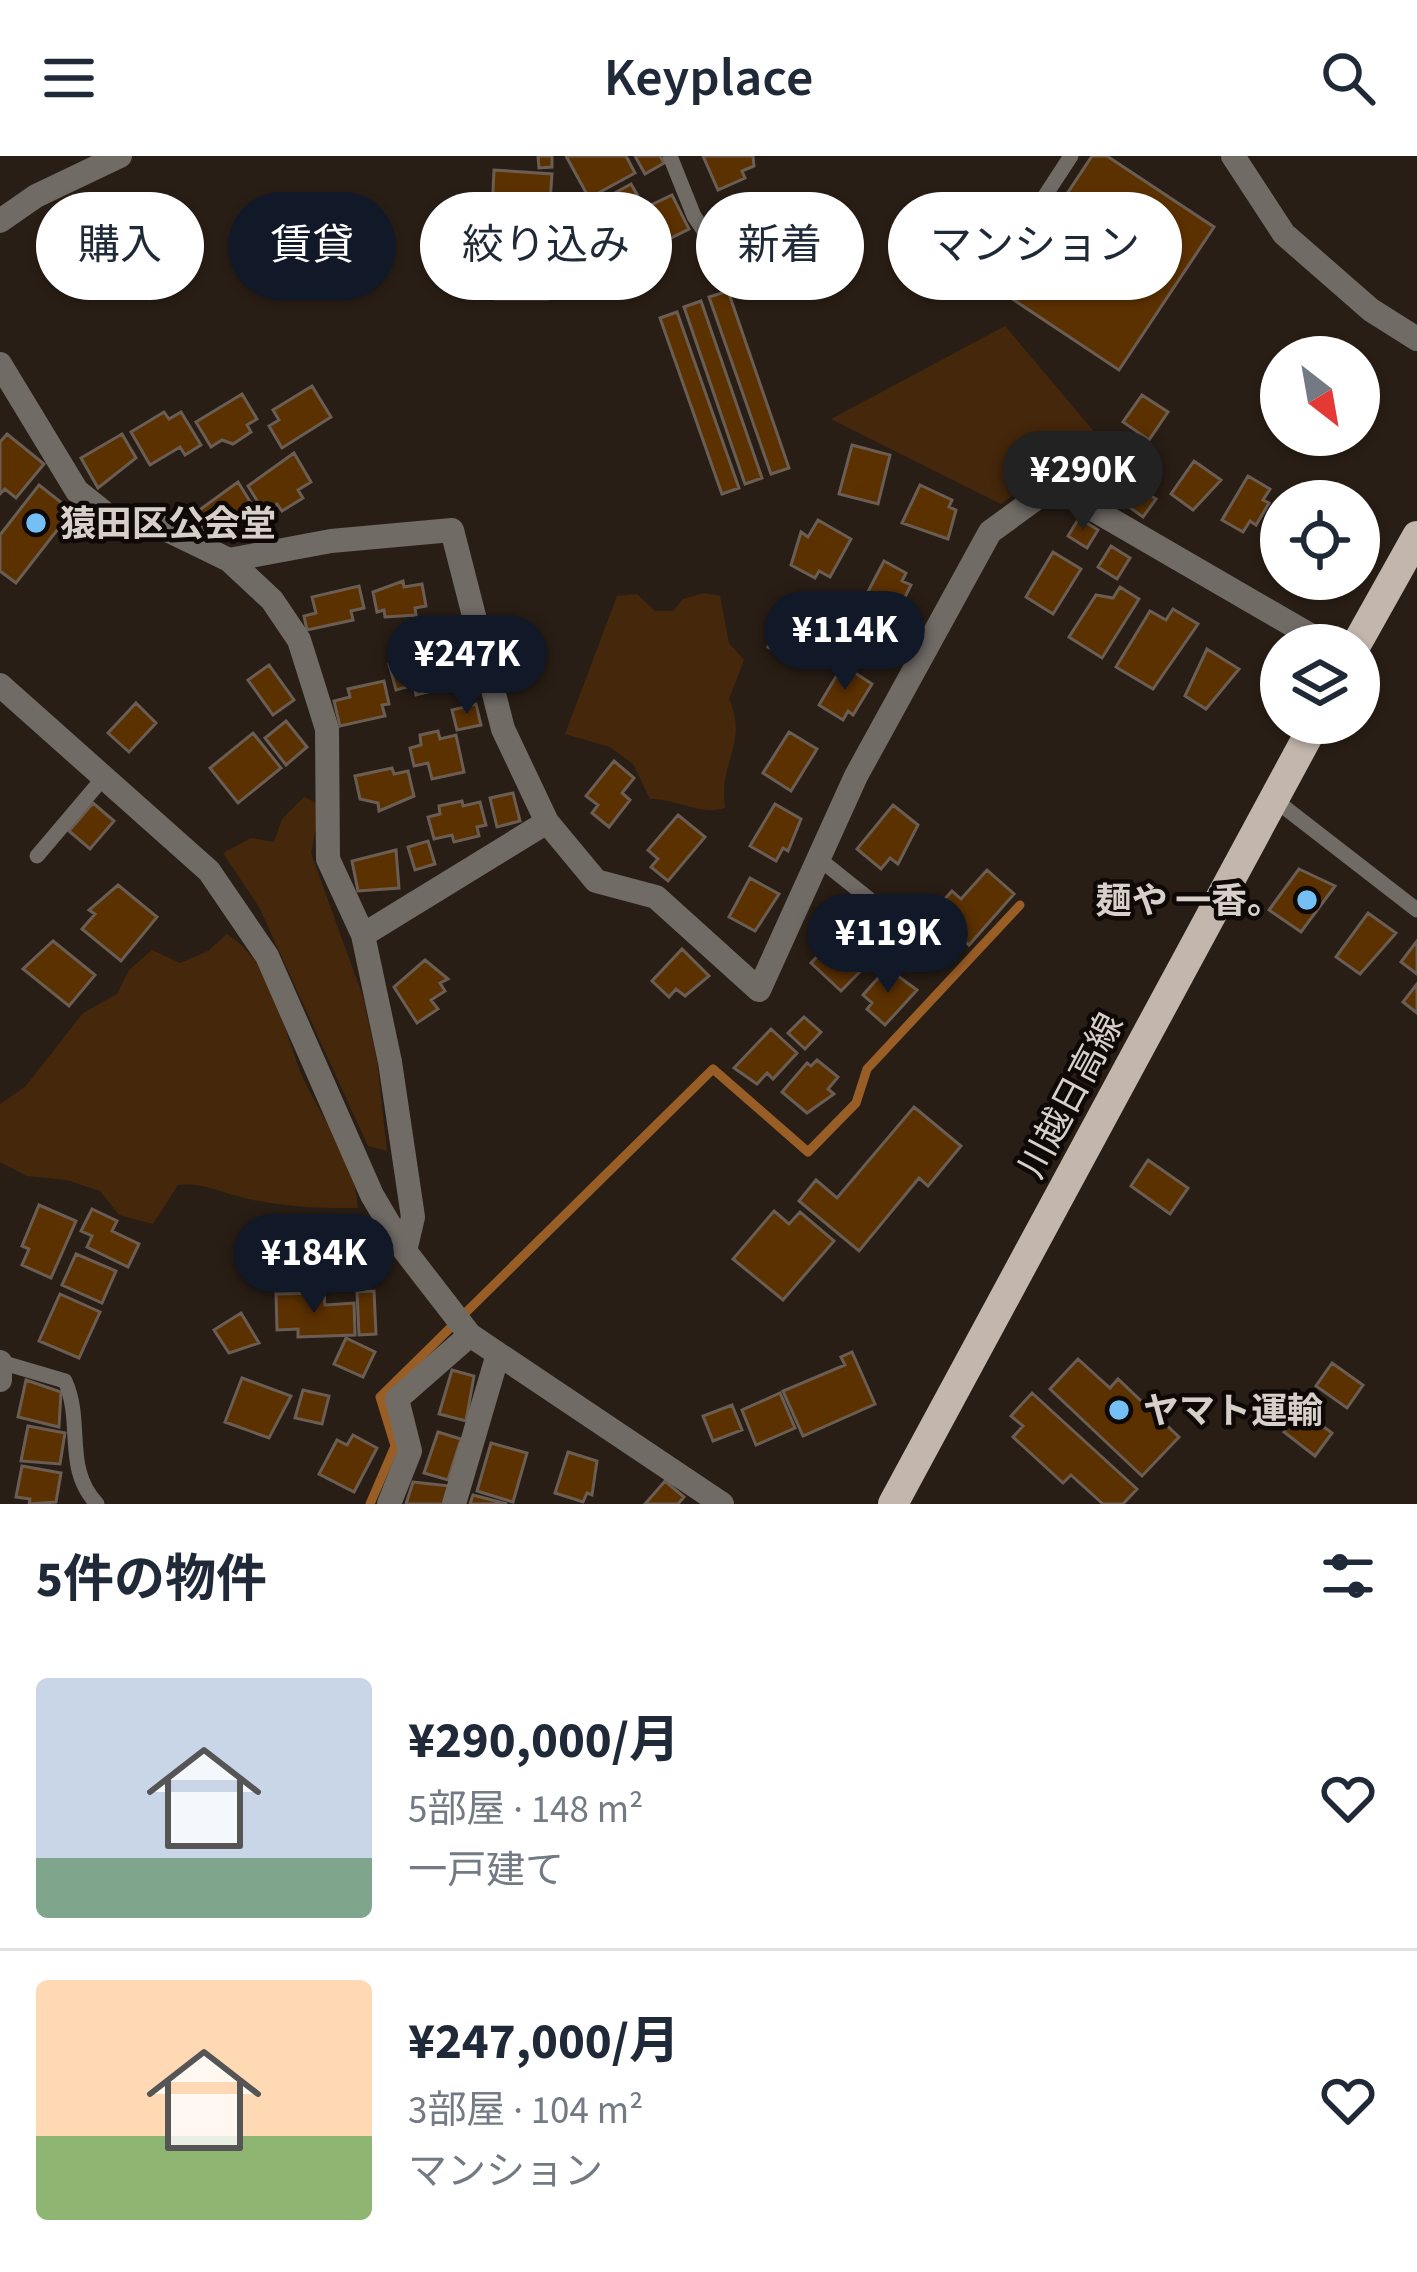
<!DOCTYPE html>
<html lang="ja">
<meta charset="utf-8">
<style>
body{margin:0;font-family:"Source Sans 3","Noto Sans JP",sans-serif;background:#f2f2f3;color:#1f2937;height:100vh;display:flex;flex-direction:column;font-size:45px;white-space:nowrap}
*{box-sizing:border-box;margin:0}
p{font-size:39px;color:#747a83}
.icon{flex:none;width:66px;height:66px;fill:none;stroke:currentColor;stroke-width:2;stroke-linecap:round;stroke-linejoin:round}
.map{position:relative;height:1348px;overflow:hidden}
.details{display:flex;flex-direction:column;background:#fff;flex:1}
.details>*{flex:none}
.top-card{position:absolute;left:36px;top:36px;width:1347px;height:108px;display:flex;gap:24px}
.needle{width:78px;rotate:149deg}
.buttons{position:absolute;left:1260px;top:180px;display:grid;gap:24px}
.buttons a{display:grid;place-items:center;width:120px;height:120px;border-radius:50%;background:#fff;box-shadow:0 3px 9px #0004;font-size:60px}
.price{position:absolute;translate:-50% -102px;padding:0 27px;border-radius:42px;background:#111827;color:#fff;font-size:39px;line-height:78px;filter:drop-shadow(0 3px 6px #0008)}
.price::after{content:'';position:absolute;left:50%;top:72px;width:36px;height:27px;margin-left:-18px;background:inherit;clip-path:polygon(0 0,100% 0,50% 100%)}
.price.current{background:#222;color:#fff}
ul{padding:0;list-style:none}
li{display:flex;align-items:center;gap:36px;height:300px;padding:0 36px}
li+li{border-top:3px solid #e0e1e3}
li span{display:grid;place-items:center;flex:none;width:336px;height:240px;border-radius:12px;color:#555}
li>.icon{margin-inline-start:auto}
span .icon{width:144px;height:144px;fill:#fffc;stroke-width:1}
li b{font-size:51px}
h2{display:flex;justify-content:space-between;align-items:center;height:144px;padding:0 36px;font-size:51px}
.pill{padding:0 42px;border-radius:54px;background:#fff;box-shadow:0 3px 9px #0004;font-size:42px;line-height:108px}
.pill.current{background:#111827;color:#fff}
header{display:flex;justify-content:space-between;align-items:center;height:156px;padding:0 36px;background:#fff;font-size:54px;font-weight:600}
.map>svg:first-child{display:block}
.green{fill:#45270b}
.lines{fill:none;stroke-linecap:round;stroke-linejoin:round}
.stream{stroke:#995e26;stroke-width:9}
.building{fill:#5c3100;stroke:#6a5d53;stroke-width:3}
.lane{stroke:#716b66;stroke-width:15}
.street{stroke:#716b66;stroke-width:24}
.primary{stroke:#c3b7ad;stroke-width:30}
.poi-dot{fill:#74c0f6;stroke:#0e0906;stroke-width:4.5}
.labels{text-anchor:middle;stroke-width:9;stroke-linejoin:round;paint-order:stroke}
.poi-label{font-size:36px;font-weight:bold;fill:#d7d0ca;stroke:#0e0906;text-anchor:start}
.street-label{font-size:36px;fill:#d7d0ca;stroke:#0e0906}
</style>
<header><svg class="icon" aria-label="menu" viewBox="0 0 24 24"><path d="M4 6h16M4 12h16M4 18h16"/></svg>Keyplace<svg class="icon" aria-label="search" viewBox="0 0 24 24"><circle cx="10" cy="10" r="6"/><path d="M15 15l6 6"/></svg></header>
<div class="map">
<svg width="1417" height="1348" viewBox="0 0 1417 1348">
<rect width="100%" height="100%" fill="#291e15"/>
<path class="green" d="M1005,170l91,108 -95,70 -170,-85z
M704,437l16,3 9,47 15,17 -15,39c20,45 -11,62 -4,109 -29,8 -47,-10 -75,-9l-17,-35 -23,-17 -45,-13 52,-138 20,-2 18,17h18l10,-12z
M304,641l17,8 -10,48 52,144 14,64 10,90 -19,-5 -109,-239 -36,-54 28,-15 23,4 8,-23z
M227,778c47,31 54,89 73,137 19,46 55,86 58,137 -42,1 -85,-2 -125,-13 -21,-6 -32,-12 -55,-10l-25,39 -34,-9 -19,-24 -33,-11 -40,-4 -27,-14v-58l25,-17 58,-74 34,-19 12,-24 23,-20 28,13 28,-12z"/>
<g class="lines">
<path class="stream" d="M370,1348l25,-58 -15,-49 333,-328 95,83 48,-49 11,-34 153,-164"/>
</g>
<path class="building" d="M538,0h14v11l-13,1z
M566,0h60l9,17 -46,25z
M635,0h25l4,7 -19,11z
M703,0h50l1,10 -12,5 3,7 -27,12z
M1092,0h15l107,71 -95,143 -117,-78z
M494,14l58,4 -3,41 -57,-3z
M631,28l8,14 -18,10 -8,-14z
M672,39l17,34 -48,24 -17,-35z
M488,105l59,1v37h-51v-7h-8z
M728,135l61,177 -18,6 -62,-177z
M701,145l61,177 -17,6 -61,-177z
M677,156l62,176 -17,6 -62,-176z
M312,230l19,31 -49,31 -13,-22 10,-6 -6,-10z
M242,238l15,25 -10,6 4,7 -18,12 -11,-4 -11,7 -15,-25z
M1142,239l26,17 -19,28 -26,-18z
M164,256l5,7 12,-7 20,33 -16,10 -5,-8 -30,18 -19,-33z
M7,278l37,30 -28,34 -11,-9 -5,5v-52z
M122,278l14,24 -38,30 -17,-30z
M852,289l38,10 -12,49 -39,-10z
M294,297l17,29 -13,8 5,8 -21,13 -5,-7 -13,8 -16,-26z
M1194,305l27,19 -28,30 -22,-16z
M1248,320l22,13 -7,11 6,3 -13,22 -6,-4 -7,11 -21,-12z
M238,326l19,31 -34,20 -3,-6 -13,8 -13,-21z
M1133,327l23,16 -13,18 -22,-16z
M39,329l33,26 -56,72 -16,-12v-36z
M920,329l32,15 -3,7 7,3 -8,29 -46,-16z
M1079,362l19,12 -11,18 -19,-12z
M818,364l33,19 -21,38 -11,-6 -4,7 -24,-13 10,-33 7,5z
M1111,390l19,12 -13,21 -19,-12z
M1053,396l28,17 -28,45 -27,-17z
M884,405l22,12 -4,8 9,4 -13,26 -6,-3 -8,14 -18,-10 3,-5 -7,-4z
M1288,423h43l-10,18 -20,-12 -6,8 -11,-7z
M403,425l1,6 18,-3 4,22 -11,2 1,7 -31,2 -1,-7 -7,2 -4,-20z
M359,430l5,22 -13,3 2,9 -46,10 -3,-14 12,-3 -4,-16z
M1120,431l19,12 -37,59 -33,-21 27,-42 17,3z
M792,451l28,16 -10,28 -6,-4 -9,16 -27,-16z
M1173,453l25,15 -45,65 -37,-22 34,-56 16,9z
M1207,493l32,20 -33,40 -21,-13z
M469,494l5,20 -23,5 -5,-20z
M420,500l2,6 19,-6 7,22 -14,4 2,8 -20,5 -2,-10 -18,5 -7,-26z
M269,509l25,35 -21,15 -25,-35z
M843,509l29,19 -19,31 -5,-4 -5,9 -24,-15z
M384,525l5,23 -7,1 3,11 -45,10 -6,-25 16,-4 -2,-8z
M136,547l20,20 -27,29 -21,-19z
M476,548l5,21 -24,5 -5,-20z
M286,565l21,26 -21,18 -21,-27z
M438,575l2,8 16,-4 8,37 -32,7 -4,-16 -14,3 -4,-18 11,-3 -1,-10z
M789,576l28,17 -26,42 -28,-18z
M253,577l28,35 -43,35 -28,-35z
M614,605l20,17 -12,15 8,7 -21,27 -17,-14 6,-8 -12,-9z
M392,612l2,6 14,-3 6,25 -35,15 -1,-8 -18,-4 -5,-23z
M513,637l7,28 -23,6 -7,-29z
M462,645l1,5 17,-4 6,23 -9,2 2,9 -25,6 -2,-7 -18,4 -6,-22 12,-3 -1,-8z
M93,647l21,18 -24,28 -21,-18z
M775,648l26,15 -13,32 -5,-3 -7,13 -26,-15z
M893,649l25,20 -20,39 -8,-6 -9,11 -24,-20z
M678,659l27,22 -37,44 -17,-14 7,-8 -10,-9z
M428,685l7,23 -20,6 -7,-23z
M396,694l3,38 -41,3 -6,-30z
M1299,713l36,17 -34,46 -32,-22z
M987,714l27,24 -45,51 -36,-33 19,-21 9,8z
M750,722l29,16 -24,37 -26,-14z
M118,729l39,32 -36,44 -39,-32 13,-15 -6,-4z
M861,755l30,29 -50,51 -30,-28z
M1368,757l28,20 -36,41 -24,-17z
M916,761l27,25 -18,20 -27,-25z
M53,785l42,34 -26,31 -46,-37z
M1417,785v33l-16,-12z
M682,793l27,27 -24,20 -9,-7 -7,8 -17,-16z
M425,804l23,19 -8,4 5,8 -14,9 7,9 -21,14 -23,-36z
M887,812l30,22 -32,35 -18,-16 5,-6 -9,-8z
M1417,828v29l-14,-11z
M804,861l17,15 -16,17 -17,-16z
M771,873l26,24 -24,26 -6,-6 -10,11 -23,-16z
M817,904l21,17 -10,12 6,5 -27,19 -25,-21 25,-29 4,3z
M914,951l47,39 -33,40 -9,-8 -60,73 -60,-50 17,-21 21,18z
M1148,1004l40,28 -18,26 -39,-28z
M39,1049l37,16 -25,57 -29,-13 7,-16 -7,-3z
M92,1053l25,12 -5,10 27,13 -11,23 -41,-20 5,-11 -11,-5z
M774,1055l15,13 11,-12 34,29 -51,59 -50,-41z
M76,1098l40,17 -14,32 -40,-18z
M374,1135l2,43 -17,1 -2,-43z
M324,1137l1,12 29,-2 1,32 -57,2v-8l-21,1 -1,-36z
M60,1138l40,18 -21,46 -40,-17z
M241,1157l18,30 -30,10 -15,-23z
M346,1182l29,14 -12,25 -29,-13z
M852,1196l23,52 -72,32 -20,-45 62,-26 -4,-8z
M1078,1203l32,29 8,-9 61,58 -37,39 -92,-87z
M1332,1207l31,22 -16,23 -31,-22z
M452,1214l22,6 -8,45 -27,-7z
M242,1222l49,18 -22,42 -44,-16z
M26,1224l35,12 -2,35 -41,-10z
M303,1234l26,6 -7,28 -27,-6z
M780,1237l15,35 -39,17 -14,-35z
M1032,1237l105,96 -14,15h-20l-32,-29 -8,8 -50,-46 10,-11 -12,-10z
M732,1249l10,25 -29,11 -10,-25z
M1301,1254l31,23 -17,23 -31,-24z
M28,1270l37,7 -5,31 -39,-3z
M438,1276l23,7 -13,41 -24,-7z
M353,1279l24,13 -23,44 -35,-18 18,-34 10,5z
M491,1287l36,10 -14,49 -36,-11z
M568,1296l29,9 -5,34 -5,-2 -4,9 -28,-9z
M22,1310l39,7 -5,29 -27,2 1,-5 -14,-2z
M665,1325l19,16 -6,7h-33z
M413,1326l37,4 -6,18h-38z
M473,1339l34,9h-37z"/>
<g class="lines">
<path class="lane" d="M670,0l24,60 37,55
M1037,52l34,-52
M1275,644l142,110
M37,700l67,-79
M818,702l80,64
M4,1207l61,18c19,42 -2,87 32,123"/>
<path class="street" d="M1233,0l51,78 87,76 46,29
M0,65l36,-25 84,-40
M0,208l77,127 39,31 45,5 68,33 43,40 27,40 28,89 1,130 35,76 27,127 23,155 -8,34
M229,404l102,-19 121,-11 51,199 44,93 49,59 60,16 103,93 97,-214 134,-244 63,-46 274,159
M0,529l209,186 58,85 105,239 33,56 65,84 252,169
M363,779l184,-113
M0,1206v18
M389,1348l21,-53 -13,-52 73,-64
M454,1348l44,-150"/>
<path class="primary" d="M1356,489l61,-109
M893,1348l422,-781"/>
</g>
<g class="poi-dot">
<circle cx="36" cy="367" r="12"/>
<circle cx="1307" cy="744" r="12"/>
<circle cx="1119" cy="1254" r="12"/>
</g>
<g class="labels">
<g class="poi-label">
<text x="60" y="380">猿田区公会堂</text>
<text x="1283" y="757" text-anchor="end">麺や 一香。</text>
<text x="1143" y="1267">ヤマト運輸</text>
</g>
<g class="street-label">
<text transform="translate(1070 939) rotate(-62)" y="13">川越日高線</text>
</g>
</g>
</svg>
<div class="buttons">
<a><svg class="needle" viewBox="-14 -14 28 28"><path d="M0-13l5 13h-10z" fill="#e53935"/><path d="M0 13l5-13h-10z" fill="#747a83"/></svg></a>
<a><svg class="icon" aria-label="locate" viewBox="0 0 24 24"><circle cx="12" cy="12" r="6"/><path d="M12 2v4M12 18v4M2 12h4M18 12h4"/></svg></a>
<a><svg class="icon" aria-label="layers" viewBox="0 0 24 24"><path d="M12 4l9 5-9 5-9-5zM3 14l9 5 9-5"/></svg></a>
</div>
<b class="price current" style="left:1083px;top:377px">¥290K</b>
<b class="price" style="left:845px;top:537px">¥114K</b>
<b class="price" style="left:467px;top:561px">¥247K</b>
<b class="price" style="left:888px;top:840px">¥119K</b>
<b class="price" style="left:314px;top:1160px">¥184K</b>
<div class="top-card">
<a class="pill">購入</a>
<a class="pill current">賃貸</a>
<a class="pill">絞り込み</a>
<a class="pill">新着</a>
<a class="pill">マンション</a>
</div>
</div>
<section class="details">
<h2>5件の物件<svg class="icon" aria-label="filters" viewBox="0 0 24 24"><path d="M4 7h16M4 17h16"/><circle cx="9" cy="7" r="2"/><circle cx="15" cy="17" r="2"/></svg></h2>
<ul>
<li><span style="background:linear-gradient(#c9d6e8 75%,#7fa58c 0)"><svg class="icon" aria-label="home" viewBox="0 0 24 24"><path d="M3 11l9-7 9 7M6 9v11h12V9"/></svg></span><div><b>¥290,000/月</b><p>5部屋 · 148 m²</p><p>一戸建て</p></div><svg class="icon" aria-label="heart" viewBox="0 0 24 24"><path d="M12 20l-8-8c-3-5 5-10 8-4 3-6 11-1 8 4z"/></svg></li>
<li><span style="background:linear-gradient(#ffd9b3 65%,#8fb573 0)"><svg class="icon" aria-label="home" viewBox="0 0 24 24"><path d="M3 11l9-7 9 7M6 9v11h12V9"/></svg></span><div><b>¥247,000/月</b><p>3部屋 · 104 m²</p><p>マンション</p></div><svg class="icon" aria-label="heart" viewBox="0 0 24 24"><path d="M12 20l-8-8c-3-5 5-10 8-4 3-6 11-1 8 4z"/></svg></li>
</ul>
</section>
